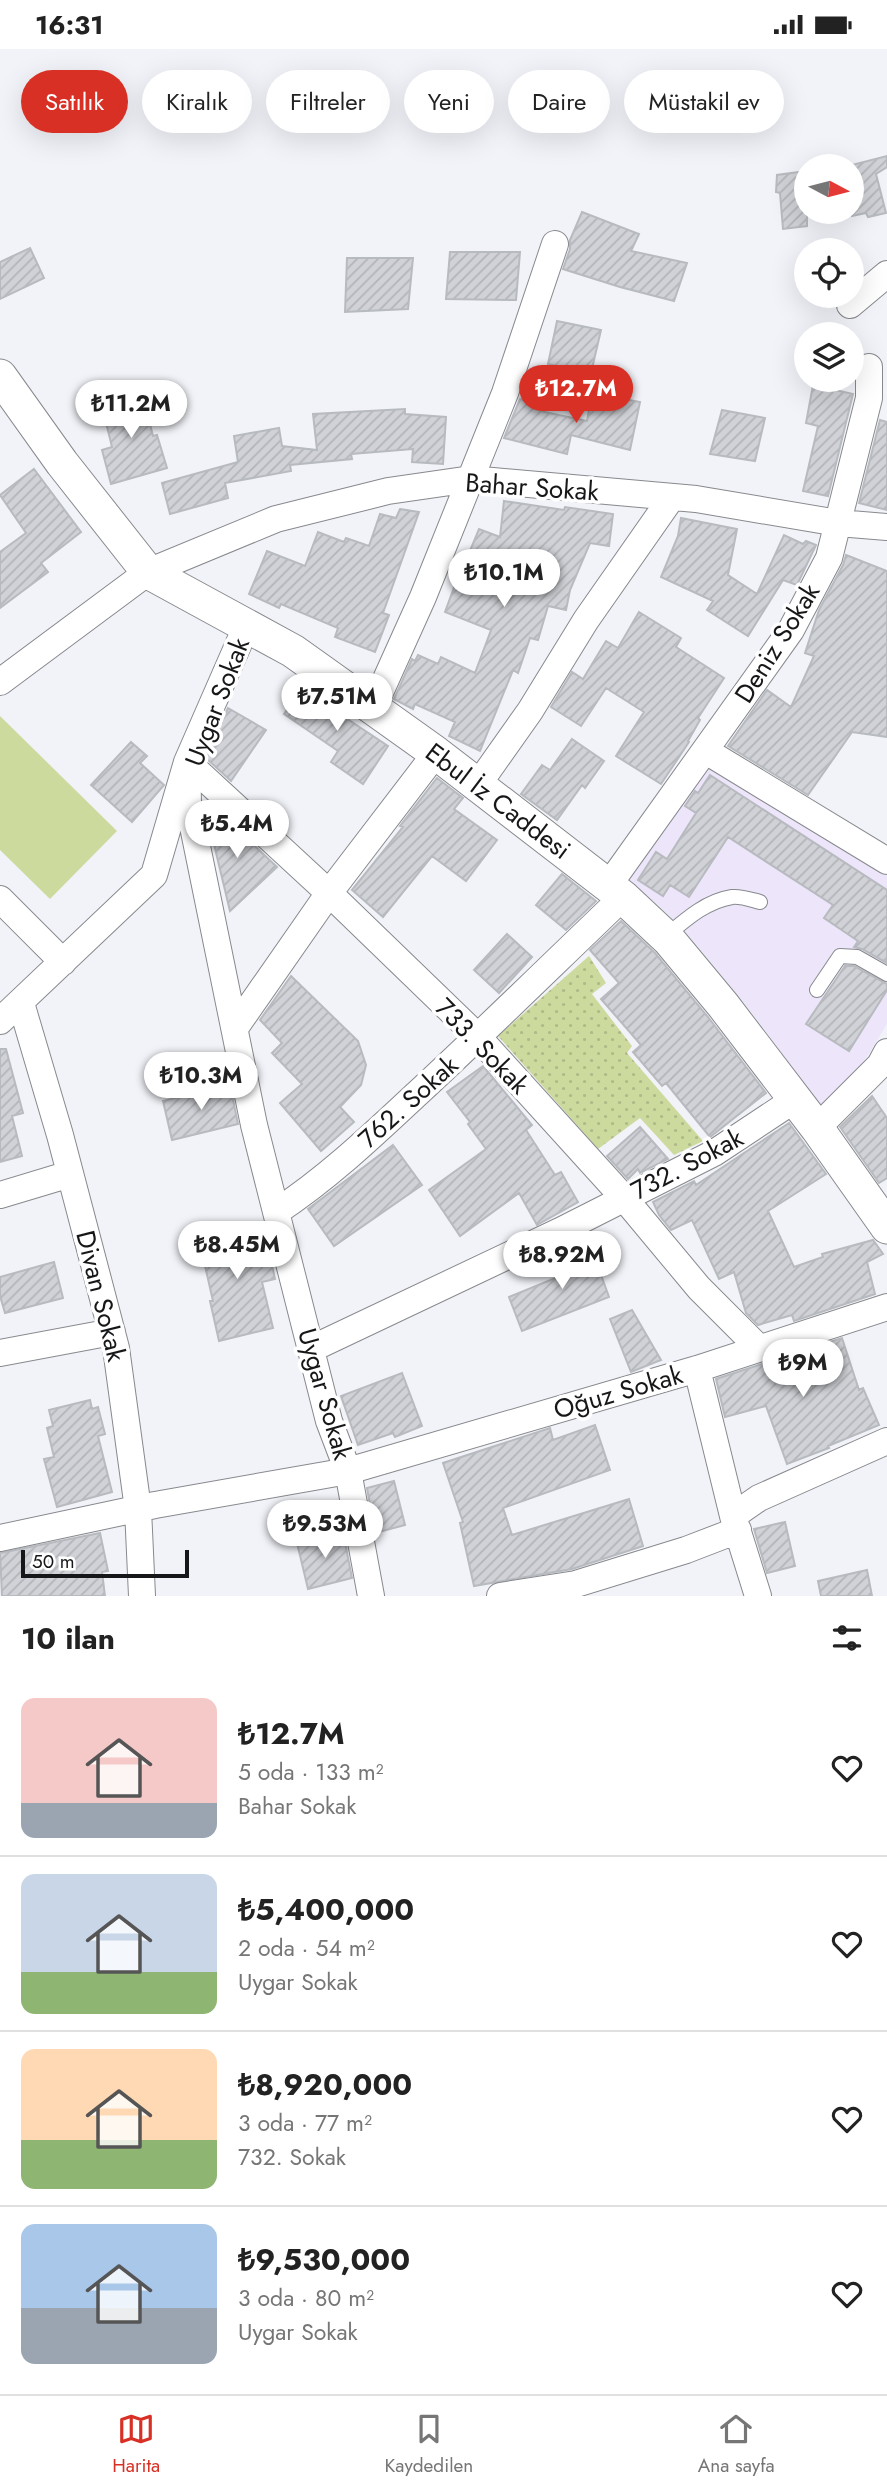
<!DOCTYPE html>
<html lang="tr">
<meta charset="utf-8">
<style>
body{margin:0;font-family:Jost,sans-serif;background:#f2f2f2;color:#222;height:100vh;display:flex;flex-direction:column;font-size:26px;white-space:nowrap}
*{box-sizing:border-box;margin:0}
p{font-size:23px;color:#767676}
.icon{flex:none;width:38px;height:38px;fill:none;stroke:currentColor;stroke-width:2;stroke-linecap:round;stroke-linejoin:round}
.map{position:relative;height:1547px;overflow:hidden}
.drawer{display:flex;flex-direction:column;background:#fff;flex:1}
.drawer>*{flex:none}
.top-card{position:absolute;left:21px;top:21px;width:845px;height:63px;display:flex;gap:14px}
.needle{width:46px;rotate:97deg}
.controls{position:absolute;left:794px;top:105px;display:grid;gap:14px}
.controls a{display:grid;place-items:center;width:70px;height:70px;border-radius:50%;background:#fff;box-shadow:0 7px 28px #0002;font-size:35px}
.scale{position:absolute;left:21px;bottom:18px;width:168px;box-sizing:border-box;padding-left:7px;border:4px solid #161719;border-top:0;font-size:19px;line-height:24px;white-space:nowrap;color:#161719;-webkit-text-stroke:5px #fff;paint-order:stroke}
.price{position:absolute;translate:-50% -60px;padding:0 16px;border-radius:24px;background:#fff;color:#222;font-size:23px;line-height:46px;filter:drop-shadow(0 2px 4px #0008)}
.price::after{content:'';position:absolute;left:50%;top:42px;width:21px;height:16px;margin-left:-10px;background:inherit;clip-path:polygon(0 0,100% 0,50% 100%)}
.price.selected{background:#d93025;color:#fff}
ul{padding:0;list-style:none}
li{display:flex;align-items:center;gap:21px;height:175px;padding:0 21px}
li+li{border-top:2px solid #e0e0e0}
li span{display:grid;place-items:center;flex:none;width:196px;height:140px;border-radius:14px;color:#555}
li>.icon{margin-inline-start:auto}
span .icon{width:84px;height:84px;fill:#fffc;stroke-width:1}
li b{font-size:30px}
h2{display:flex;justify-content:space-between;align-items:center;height:84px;padding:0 21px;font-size:30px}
.pill{padding:0 24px;border-radius:32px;background:#fff;box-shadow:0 7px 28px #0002;font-size:24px;line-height:63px}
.pill.selected{background:#d93025;color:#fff}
.status{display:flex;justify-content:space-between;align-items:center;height:49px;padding:0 35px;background:#fff;direction:ltr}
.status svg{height:19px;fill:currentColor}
.tabs{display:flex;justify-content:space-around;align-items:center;height:98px;border-top:2px solid #e0e0e0;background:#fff;font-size:19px;color:#767676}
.tabs a{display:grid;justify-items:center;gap:4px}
.tabs .selected{color:#d93025}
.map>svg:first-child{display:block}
.education{fill:#ede5fa}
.grass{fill:#cdda9e}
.garden{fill:url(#garden-dots)}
.building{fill:url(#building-hatch);stroke:#b7babe;stroke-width:2}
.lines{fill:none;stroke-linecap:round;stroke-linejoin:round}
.service-casing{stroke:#87898d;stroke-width:16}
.minor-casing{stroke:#87898d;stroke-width:28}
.tertiary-casing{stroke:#87898d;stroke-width:35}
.service{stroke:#fff;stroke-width:14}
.minor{stroke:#fff;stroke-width:26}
.tertiary{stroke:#fff;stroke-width:33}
.labels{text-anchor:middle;stroke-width:7;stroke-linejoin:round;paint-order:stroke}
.street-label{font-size:26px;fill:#161719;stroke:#fff}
</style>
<div class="status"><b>16:31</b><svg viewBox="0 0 49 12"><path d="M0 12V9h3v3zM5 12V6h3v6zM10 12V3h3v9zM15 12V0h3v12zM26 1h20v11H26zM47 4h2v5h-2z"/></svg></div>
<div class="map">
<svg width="887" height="1547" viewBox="0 0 887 1547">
<defs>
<pattern id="garden-dots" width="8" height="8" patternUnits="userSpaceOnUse" patternTransform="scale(1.75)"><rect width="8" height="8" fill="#cdda9e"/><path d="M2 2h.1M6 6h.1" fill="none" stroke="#afba88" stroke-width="1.8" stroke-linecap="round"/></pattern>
<pattern id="building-hatch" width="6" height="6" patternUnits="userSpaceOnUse" patternTransform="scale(1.75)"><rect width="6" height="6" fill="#d0d2d7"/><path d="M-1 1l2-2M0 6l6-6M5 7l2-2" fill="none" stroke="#b2b4b8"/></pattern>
</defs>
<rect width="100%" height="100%" fill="#f1f3f8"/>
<path class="education" d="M708,715l179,112v148l-17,28 -40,57 -6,1 -79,-106 -61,-74 -27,-26 -28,-23z"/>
<path class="grass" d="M0,667l117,115 -67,68 -50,-49z"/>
<path class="garden" d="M589,907l17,27 -14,11 40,52 -5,7 76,88 -29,14 -34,-37 -42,31 -100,-113z"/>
<path class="building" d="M887,107v11l-11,7 10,39 -18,4 -2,-4 -14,3v-51z
M807,122v55l-24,3 -3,-36 -4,-1 1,-17z
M582,163l57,22 -8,17 56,12 -13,38 -54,-14 -57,-18 7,-20v-9z
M30,199l14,30 -44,21v-37z
M450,203h70l-4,48 -70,-1z
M347,209h66l-5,51 -63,3z
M557,272l44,9 -10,43 -43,-9z
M813,336l40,9 -25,102 -25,-5 15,-65 -12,-3z
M142,343l11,44 4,-1 10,33 -56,16 -9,-34 10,-3 -11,-45z
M592,344l48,9 -10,48 -59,-15 -4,19 -63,-16 16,-39 22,6 -2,6 47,10z
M405,360v5l41,3 -3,47 -31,-2 1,-13 -62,5 1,5 -62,6 1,6 -66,12 3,15 -58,16 -8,-31 76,-21 -4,-26 45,-8 3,18 35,4 -4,-36z
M722,361l43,8 -10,43 -45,-7z
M880,371l7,2v88l-28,-7z
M34,420l47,63 -40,31 7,9 -48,36v-56l26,-19 -26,-38z
M504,452l60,9 1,-3 48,7 -4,32 -19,-3 -20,47 -4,20 -18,-4 -10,34 -8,-2 -12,35 -5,-3 -33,81 -31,-15 6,-14 -40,-18 -2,5 -19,-10 18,-40 3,2 3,-6 20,9 3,-7 34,16 16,-43 -46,-18 18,-49h2l14,-34 21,8z
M400,460l19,3 -36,101 6,2 -14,37 -40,-15 3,-9 -57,-24 -2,4 -30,-14 18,-43 38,15 13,-34 26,10 2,-4 23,8 11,-32 16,4z
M681,469l56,11 -9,46 29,19 27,-59 19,9 3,-3 10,4 -19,40 -14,-5 -35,56 -41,-26 6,-9 -52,-24 17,-41z
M846,506l41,16v166l-35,-5 -44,63 -80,-49 39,-56 24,17 23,-51 -9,-3 14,-43 24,-45z
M639,563l42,26 -5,9 48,31 -26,40 2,2 -12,21 1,1 -28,42 -45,-28 28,-44 -38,-24 -25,38 -30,-19 21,-35 11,7 23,-38 12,7z
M306,635l40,28 -3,4 45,30 -25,38 -32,-22 7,-11 -54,-37z
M228,659l38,22 -35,51 -25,-23z
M572,690l32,22 -19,27 -3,-3 -25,35 -36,-26 21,-29 8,5z
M131,693l16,14 -7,7 24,22 -32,37 -41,-37z
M710,726l177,115v73l-25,-14 -8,-2 4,-6 -34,-23 9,-13 -105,-68 -39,60 -19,-12 -7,11 -25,-16 18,-28 11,7 29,-46 -11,-7 10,-15 3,2z
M437,729l26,20 -9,11 43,31 -31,41 -34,-25 -49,61 -31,-27 51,-63 -3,-1z
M215,760l62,58 -47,44 -24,-100z
M562,825l34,27 -30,29 -30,-25z
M621,872l34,32 53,64 58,76 -56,44 -44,-54 -4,3 -29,-34 8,-7 -40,-46 18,-16 -29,-33z
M507,885l25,23 -33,36 -25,-23z
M845,917h9l33,18v6l-38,61 -43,-27z
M291,927l67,65 8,24 -5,20 -21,22 14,15 -33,29 -41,-48 22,-19 -30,-31 10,-10 -22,-23z
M0,1000h6l17,64 -11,3 10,40 -22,6z
M483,1017l49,59 -6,5 29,45 6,-3 17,30 -41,23 -18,-32 -59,43 -31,-46 57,-41 -18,-25 2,-2 -23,-30z
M230,1036l8,39 -66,16 -9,-39z
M872,1047l15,22v60l-8,5 -39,-56z
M789,1074l37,51 -58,37 26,56 29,-10 -1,-3 51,-14 10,14 -16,8 8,32 -81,27 -2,-6 -34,10 -12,-12 -12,-41 -15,7 -27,-59 -21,10 -12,-15 -6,-13 41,-21 2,4z
M640,1078l28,32 -28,14 -2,-4 -10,10 -21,-23z
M393,1096l29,40 -88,61 -26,-37z
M236,1177l14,17 15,-10 10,46 -13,3 11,46 -54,13 -9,-40h3l-15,-66z
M591,1198l18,50 -87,34 -13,-34 54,-22 -6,-16z
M54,1213l9,36 -58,15 -5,-17v-19z
M632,1261l29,50 -30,12 -21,-53z
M842,1289l17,52 4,-2 16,37 -51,21 1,2 -42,16 -21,-58 -41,11 -9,-38z
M402,1324l20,53 -27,11 -2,-4 -35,12 -17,-49z
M90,1351l2,9 6,-2 7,27 -7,2 14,56 -55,15 -13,-48 10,-2 -7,-29 6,-2 -4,-16z
M595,1376l15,45 -107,38 9,27 117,-36 14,47 -71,23 -98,17 -14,-63 3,-1 -20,-59 107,-35 3,12z
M394,1432l11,44 -30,8 -8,-45z
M785,1473l10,44 -28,7 -13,-44z
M343,1483l9,46 -44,11 -11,-46z
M100,1484l8,38 -6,1 3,24h-103l-2,-43z
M867,1521l5,26h-51l-3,-15z"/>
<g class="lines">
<g class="service-casing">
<path id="service" d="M665,888c20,-17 41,-36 67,-40 9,-1 20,3 28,5
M817,941l23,-34 17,1 30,17"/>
</g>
<g class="minor-casing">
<path id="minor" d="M850,256l37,-31
M246,578l-59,135 1,40 66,323 75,296 19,50 23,125
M0,633l148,-110 128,-53 112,-28 83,-12 225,20 142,24 49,4
M373,659l50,-111 82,-204 50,-149
M706,702l181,110
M477,737l53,-75 56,-91 86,-123
M608,837l183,-256 38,-72 40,-160v-31
M0,850l63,63
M21,954l39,132 56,213 22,161 4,87
M0,972l154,-146 33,-113 142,131 149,144 146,161 75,90 59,59
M235,979l94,-135 107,-140
M817,1079l63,-63 7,-13
M0,1146l70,-21
M276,1163c52,-34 98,-78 143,-120 69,-64 136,-130 204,-195
M311,1300l249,-118 154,-78 80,-53
M0,1304l112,-21
M697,1320l36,147 25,80
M733,1467l26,-18 128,-57
M0,1489l155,-33 193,-34 349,-102 190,-62
M500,1547l76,-12 110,-34 52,-20"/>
</g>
<g class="tertiary-casing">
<path id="tertiary" d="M0,327l62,87 86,109 145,79 143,102 187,144 46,43 54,65 94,123 70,99"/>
</g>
<use href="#service" class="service"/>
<use href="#minor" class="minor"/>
<use href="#tertiary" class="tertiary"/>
</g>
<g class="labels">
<g class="street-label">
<text transform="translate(532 438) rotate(4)" y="9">Bahar Sokak</text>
<text transform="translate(777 594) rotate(-58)" y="9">Deniz Sokak</text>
<text transform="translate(217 653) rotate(-69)" y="9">Uygar Sokak</text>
<text transform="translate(498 752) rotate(37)" y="9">Ebul İz Caddesi</text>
<text transform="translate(482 997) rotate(46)" y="9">733. Sokak</text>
<text transform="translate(408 1053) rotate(-42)" y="9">762. Sokak</text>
<text transform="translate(687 1115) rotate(-28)" y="9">732. Sokak</text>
<text transform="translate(101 1247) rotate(76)" y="9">Divan Sokak</text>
<text transform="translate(618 1343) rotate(-16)" y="9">Oğuz Sokak</text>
<text transform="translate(325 1345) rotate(74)" y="9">Uygar Sokak</text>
</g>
</g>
</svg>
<div class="controls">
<a><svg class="needle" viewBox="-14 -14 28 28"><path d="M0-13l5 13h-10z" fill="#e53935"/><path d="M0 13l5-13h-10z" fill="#767676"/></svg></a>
<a><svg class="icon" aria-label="locate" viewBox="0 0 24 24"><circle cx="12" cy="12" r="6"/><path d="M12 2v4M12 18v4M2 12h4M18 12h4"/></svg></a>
<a><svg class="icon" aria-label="layers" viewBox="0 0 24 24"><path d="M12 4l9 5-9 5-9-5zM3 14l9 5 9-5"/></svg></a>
</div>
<div class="scale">50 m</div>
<b class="price selected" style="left:576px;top:376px">₺12.7M</b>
<b class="price" style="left:131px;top:391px">₺11.2M</b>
<b class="price" style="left:504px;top:560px">₺10.1M</b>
<b class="price" style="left:337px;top:684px">₺7.51M</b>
<b class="price" style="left:237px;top:811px">₺5.4M</b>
<b class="price" style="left:201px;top:1063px">₺10.3M</b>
<b class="price" style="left:237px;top:1232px">₺8.45M</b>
<b class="price" style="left:562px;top:1242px">₺8.92M</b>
<b class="price" style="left:803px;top:1350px">₺9M</b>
<b class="price" style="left:325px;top:1511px">₺9.53M</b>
<div class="top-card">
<a class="pill selected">Satılık</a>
<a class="pill">Kiralık</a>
<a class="pill">Filtreler</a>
<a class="pill">Yeni</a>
<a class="pill">Daire</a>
<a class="pill">Müstakil ev</a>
</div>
</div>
<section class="drawer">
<h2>10 ilan<svg class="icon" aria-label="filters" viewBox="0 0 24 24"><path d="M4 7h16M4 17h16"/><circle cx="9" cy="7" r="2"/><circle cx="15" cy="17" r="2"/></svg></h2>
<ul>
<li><span style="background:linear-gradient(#f6c9c9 75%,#9aa5b1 0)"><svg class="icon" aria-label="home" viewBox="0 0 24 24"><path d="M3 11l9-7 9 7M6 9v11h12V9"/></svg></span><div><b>₺12.7M</b><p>5 oda · 133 m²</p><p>Bahar Sokak</p></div><svg class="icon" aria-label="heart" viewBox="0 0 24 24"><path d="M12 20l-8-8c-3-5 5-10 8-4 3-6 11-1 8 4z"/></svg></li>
<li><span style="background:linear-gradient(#c9d6e8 70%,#8fb573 0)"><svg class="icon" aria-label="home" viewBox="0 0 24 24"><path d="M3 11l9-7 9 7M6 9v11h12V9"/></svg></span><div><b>₺5,400,000</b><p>2 oda · 54 m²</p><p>Uygar Sokak</p></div><svg class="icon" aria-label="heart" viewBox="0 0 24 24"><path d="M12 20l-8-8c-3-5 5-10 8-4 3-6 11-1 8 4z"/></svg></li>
<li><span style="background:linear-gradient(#ffd9b3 65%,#8fb573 0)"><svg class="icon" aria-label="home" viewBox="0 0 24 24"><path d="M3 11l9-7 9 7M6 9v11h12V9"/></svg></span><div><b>₺8,920,000</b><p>3 oda · 77 m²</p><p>732. Sokak</p></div><svg class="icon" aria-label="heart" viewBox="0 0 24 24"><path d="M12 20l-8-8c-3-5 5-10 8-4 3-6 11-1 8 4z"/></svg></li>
<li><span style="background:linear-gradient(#a9c7e8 60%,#9aa5b1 0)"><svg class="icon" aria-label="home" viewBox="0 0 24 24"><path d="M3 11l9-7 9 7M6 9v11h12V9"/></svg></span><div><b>₺9,530,000</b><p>3 oda · 80 m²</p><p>Uygar Sokak</p></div><svg class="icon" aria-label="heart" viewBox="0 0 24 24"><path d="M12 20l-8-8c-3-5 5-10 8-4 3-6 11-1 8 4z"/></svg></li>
</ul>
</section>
<nav class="tabs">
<a class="selected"><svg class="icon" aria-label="map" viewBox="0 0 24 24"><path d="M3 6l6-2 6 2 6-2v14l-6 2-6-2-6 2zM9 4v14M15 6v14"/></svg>Harita</a>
<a><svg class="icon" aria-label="saved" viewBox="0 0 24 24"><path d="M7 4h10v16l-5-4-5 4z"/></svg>Kaydedilen</a>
<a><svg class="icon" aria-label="home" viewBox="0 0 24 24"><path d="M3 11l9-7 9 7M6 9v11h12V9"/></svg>Ana sayfa</a>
</nav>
